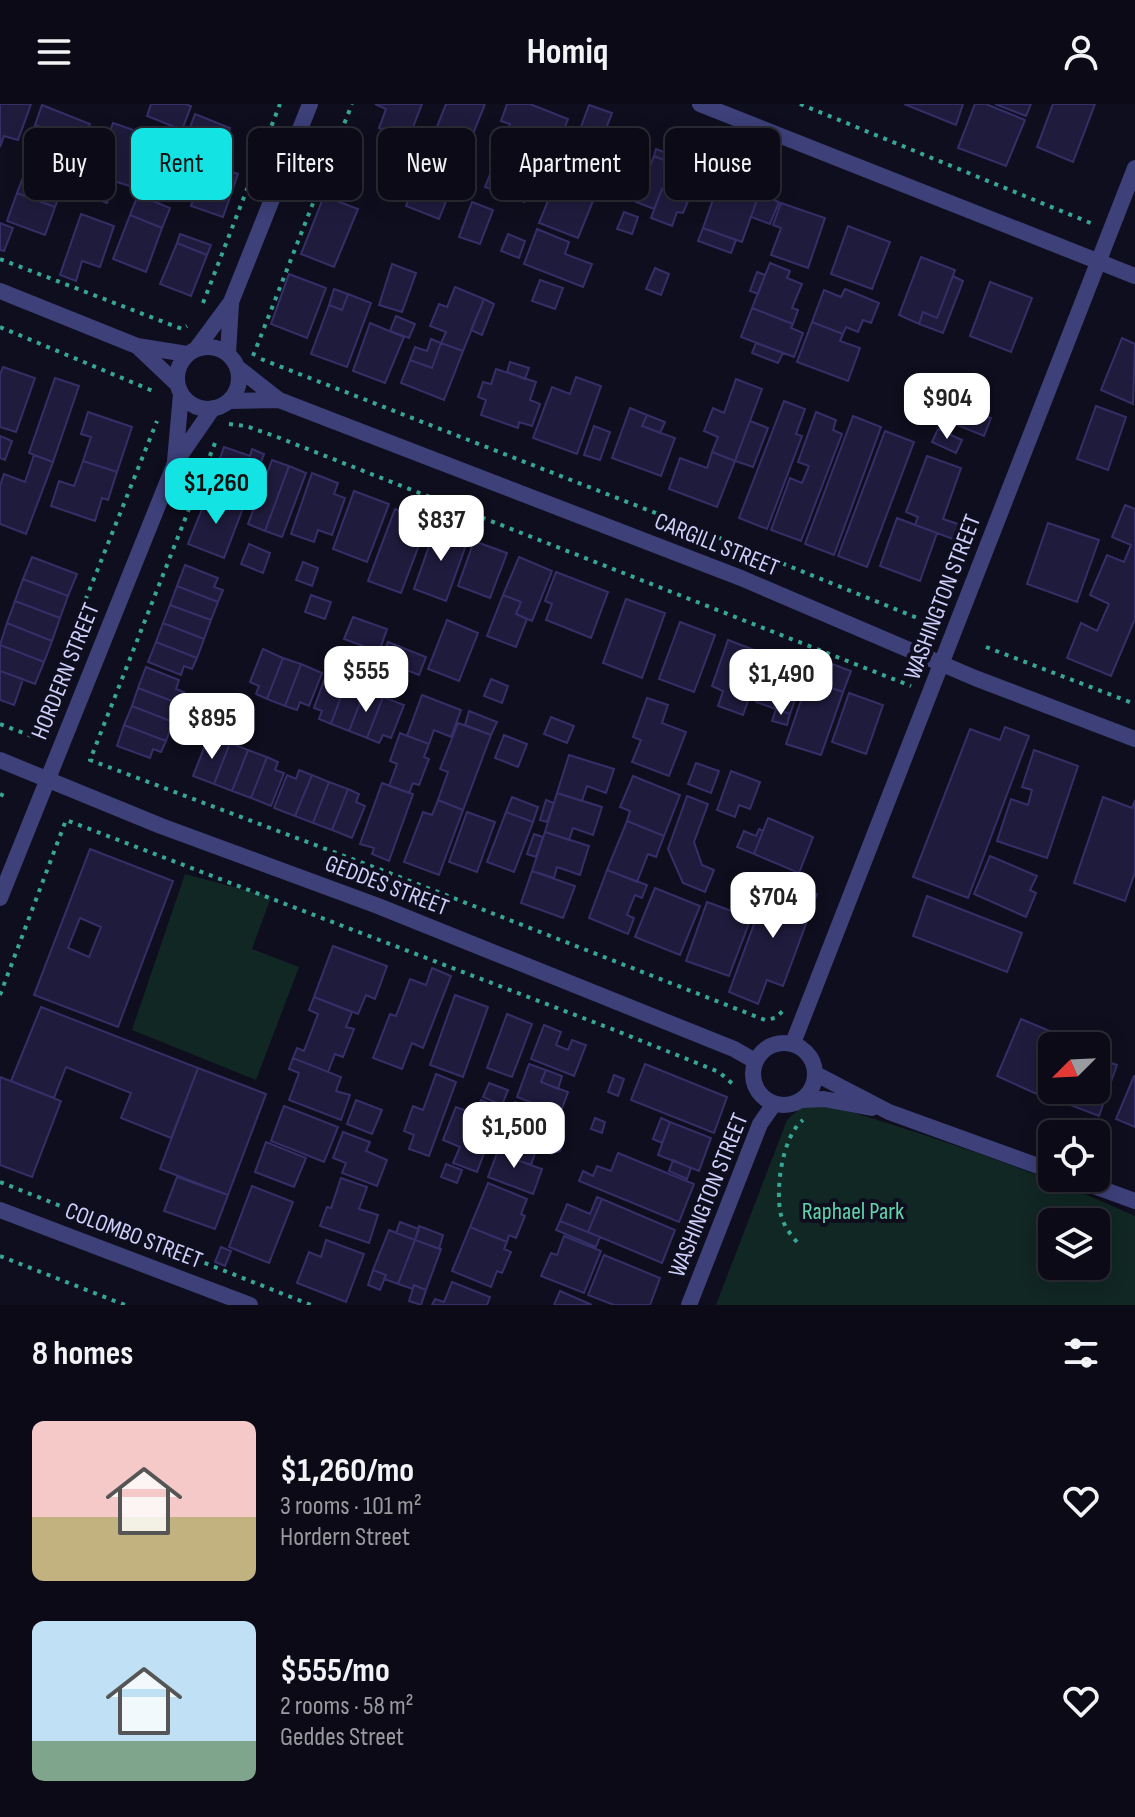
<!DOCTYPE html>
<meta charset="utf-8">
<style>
body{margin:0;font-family:"Sofia Sans Condensed",sans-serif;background:#191823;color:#f1f3f6;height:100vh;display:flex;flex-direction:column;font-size:30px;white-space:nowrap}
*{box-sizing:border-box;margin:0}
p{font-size:26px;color:#9a9aa1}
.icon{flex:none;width:44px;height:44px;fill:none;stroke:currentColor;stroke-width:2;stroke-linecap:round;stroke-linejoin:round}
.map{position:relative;height:1201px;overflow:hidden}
.sheet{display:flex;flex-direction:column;background:#0b0a16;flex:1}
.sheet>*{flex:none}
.top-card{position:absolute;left:24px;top:24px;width:1088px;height:72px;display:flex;gap:16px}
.needle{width:52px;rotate:246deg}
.buttons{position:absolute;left:1038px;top:928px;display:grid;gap:16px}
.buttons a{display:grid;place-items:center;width:72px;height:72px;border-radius:12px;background:#0b0a16;box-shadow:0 4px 20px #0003,0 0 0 2px #2b2b35;font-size:40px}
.price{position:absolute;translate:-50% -68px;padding:0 18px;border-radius:16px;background:#fff;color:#222;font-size:26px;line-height:52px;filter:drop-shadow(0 2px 4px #0008)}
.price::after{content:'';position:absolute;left:50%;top:48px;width:24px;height:18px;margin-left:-12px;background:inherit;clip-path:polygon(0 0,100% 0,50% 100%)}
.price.active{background:#13e3e3;color:#111}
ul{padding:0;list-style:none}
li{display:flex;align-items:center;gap:24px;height:200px;padding:0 32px}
li span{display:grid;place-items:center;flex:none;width:224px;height:160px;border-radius:12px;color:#555}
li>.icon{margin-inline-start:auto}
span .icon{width:96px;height:96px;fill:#fffc;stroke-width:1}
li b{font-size:34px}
h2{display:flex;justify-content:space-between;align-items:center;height:96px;padding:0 32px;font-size:34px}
.pill{padding:0 28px;border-radius:12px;background:#0b0a16;box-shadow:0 4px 20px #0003,0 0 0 2px #2b2b35;font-size:28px;line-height:72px}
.pill.active{background:#13e3e3;color:#111}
header{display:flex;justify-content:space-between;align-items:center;height:104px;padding:0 32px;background:#0b0a16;font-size:36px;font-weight:700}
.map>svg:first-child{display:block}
.green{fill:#112724;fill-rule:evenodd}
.building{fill:#1f1b3d;stroke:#352f67;stroke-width:2;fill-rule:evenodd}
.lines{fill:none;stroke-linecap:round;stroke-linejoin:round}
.path{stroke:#37a795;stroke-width:4;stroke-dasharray:4 6;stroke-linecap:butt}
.minor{stroke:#3d4079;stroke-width:16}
.labels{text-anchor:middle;stroke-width:8;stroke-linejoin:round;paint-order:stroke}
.street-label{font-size:24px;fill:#cfcffb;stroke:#0f0e1e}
.park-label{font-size:24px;fill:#61d4ac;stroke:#0f0e1e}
</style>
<header><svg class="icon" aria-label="menu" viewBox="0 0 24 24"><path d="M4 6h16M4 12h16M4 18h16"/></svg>Homiq<svg class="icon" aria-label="person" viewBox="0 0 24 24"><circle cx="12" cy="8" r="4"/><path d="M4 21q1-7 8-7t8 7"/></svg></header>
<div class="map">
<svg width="1135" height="1201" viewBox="0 0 1135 1201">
<rect width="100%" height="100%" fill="#0f0e1e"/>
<path class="green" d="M185,770l86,23 -19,52 47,18 -43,113 -124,-50z
M814,1000l14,1c104,31 208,66 307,111v89h-419l71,-185 12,-11zM1052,1118h44v44h-44z"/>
<path class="building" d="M0,0h31l-13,36 -14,-4 -4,11z
M151,0h34l6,2 -9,24 -35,-14z
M375,0h47l-14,36 -29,-12 7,-19z
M446,0h39l-46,115 -33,-13z
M507,0h23l38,15 -23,61 -11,-5 -6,17 -39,-15 21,-53 -9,-3z
M904,0h59l-7,21z
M975,0h11l39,16 -19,46 -48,-18z
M995,0h36l-5,12z
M1053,0h42l-22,58 -36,-15z
M42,1l48,19 -7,19 -48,-18z
M589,1l23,8 -8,21 28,10 -20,55 -41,-15 20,-54 -10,-3z
M195,10l35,14 -7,19 -35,-14z
M113,19l41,14 -18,51 -22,-7 -7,22 -19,-7z
M35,21l48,18 -7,19 -48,-18z
M211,43l20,8 -5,15 12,4 -15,43 -32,-11z
M656,45l37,14 -2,8 -37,-15z
M654,52l40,16 -10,26 -22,-9 -8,20 -18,-7z
M44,54l28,10 -4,10 -28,-10z
M27,63l38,14 -10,26 -38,-14z
M726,72l29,10 -2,6 -29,-11z
M489,73l39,15 -4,10 -39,-15z
M720,76l39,14 -17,48 -39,-14z
M554,82l39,15 -15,37 -39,-15z
M662,85l27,10 -6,14 -6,-1 -5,14 -21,-8z
M17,89l38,14 -10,28 -38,-14z
M759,90l20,8 -9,22 -19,-7z
M138,91l32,13 -8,20 -32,-13z
M324,92l34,13 -24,58 -33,-13z
M472,98l21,8 -13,34 -21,-7z
M781,99l44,15 -17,50 -37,-13 10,-27 -8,-3z
M624,108l14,5 -6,17 -15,-5z
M81,110l33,12 -14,41 -18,-6 -6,20 -16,-6z
M130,111l32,13 -16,44 -33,-13z
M0,119l13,5 -9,23 -4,-1z
M848,122l42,16 -18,47 -41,-15z
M703,124l33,12 -5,13 -33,-12z
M537,125l32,13 -4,12 27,10 -9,23 -59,-23z
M180,130l31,11 -4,10 -30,-12z
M508,130l17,7 -6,17 -18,-7z
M177,139l30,12 -16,41 -31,-12z
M921,153l34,13 -18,48 -14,-6 -4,12 -20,-9z
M770,159l20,8 -3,7 15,6 -10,24 6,2 -5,14 -41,-16z
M392,160l24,9 -14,39 -23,-7z
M655,164l14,6 -8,21 -15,-6z
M757,168l8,3 -7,19 -8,-3z
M289,170l37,14 -19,50 -36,-14z
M953,172l10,5 -20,52 -24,-9 4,-12 14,6z
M540,176l23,8 -8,21 -23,-8z
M990,178l42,16 -21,54 -41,-16z
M455,183l29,12 -21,52 -22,-8 5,-11 -16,-6 9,-22 8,3z
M334,185l14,5 -6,16 -13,-5z
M845,185l34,14 -8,20 -8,-3 -5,12 -12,-5 -3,7 -31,-12 12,-32 17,7z
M348,190l23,9 -24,64 -36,-13 18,-49 13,5z
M484,195l10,5 -12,31 -11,-5z
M752,204l41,16 -2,4 12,5 -9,24 -53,-20z
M396,212l19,8 -6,14 -19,-7z
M812,218l31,12 -3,7 20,7 -12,33 -51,-19z
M370,219l34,14 -19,46 -32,-12z
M1122,234l13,6 -2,60 -32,-14z
M431,235l10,4 -9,25 -22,-8 5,-13 12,4z
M441,239l22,8 -19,49 -43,-17 9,-23 22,8z
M756,239l27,10 -5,10 -26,-10z
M510,258l19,6 -4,11 -18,-7z
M3,263l32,11 -19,54 -16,-5v-52z
M496,265l40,13 -6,18 10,4 -8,22 -13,-4 -1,6 -37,-13 5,-15 -8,-3 5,-15 8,2z
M576,273l25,9 -24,68 -44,-16 19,-51 18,7z
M55,274l24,8 -26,76 -24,-9z
M736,275l26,10 -27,72 -23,-9 6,-15 -14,-6 9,-23 11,5z
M784,297l21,8 -9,25 6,2 -35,93 -28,-11z
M958,300l33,14 -7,18 -34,-14z
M1096,302l30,11 -18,53 -31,-11z
M630,304l17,7 -5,11 33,12 -14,38 -49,-18z
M88,308l44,15 -15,45 -34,-11 8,-24 -10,-3z
M816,308l20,8 -3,10 9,4 -41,107 -30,-11 19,-52 12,5 7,-17 -11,-4z
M647,311l18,7 -5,11 -18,-7z
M853,312l28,11 -47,128 -29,-11z
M750,317l18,7 -15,39 -18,-6z
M594,322l16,6 -10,28 -16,-5z
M938,325l24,11 -6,13 -24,-11z
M885,327l29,11 -47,125 -29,-11z
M0,332l12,5 -7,19 -5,-2z
M224,343l26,9 2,-7 12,5 -14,40 -38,-13z
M712,348l23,9 -18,46 -48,-18 11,-31 27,10z
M34,351l19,7 -27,72 -26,-10v-38l4,-12 21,8z
M927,352l34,12 -18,51 15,5 -5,15 -38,-14 3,-8 -12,-5z
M272,356l17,6 -24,65 -17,-7z
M83,357l34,11 -9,28 -6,-2 -7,23 -44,-15 8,-25 15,5z
M289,362l17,7 -24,64 -17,-6z
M312,369l26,10 -4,11 11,4 -13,37 -14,-5 -4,12 -23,-8z
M354,387l35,13 -22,58 -34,-13z
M208,390l35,14 -19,50 -36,-14z
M1125,401l10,4v110l-24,57 -44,-18 14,-35 16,8 12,-27 -19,-9 17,-40 17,7 7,-17 -19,-8z
M395,405l33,12 -27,72 -33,-12z
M897,414l40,15 -17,48 -40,-15z
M1048,419l51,17 -22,62 -50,-18z
M436,422l33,11 -23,64 -32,-12z
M474,437l33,12 -17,45 -32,-12z
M249,440l21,9 -7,20 -22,-9z
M32,453l45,17 -9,22 -45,-17z
M519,453l33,14 -20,50 -16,-7 5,-12 -18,-7z
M303,458l15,6 -6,18 -16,-6z
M185,461l33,13 -4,9 9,3 -5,12 -41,-16z
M556,468l52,20 -17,46 -45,-18 6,-16 -7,-3z
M23,475l45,17 -8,22 -45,-17z
M177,482l41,16 -7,18 -41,-15z
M311,491l20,7 -6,17 -20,-7z
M503,491l18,7 -5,12 11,5 -11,28 -29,-11z
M626,495l39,14 -23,65 -39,-15z
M15,497l45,17 -8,23 -45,-18z
M170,501l41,15 -7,19 -41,-16z
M353,513l34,12 -8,23 -35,-13z
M447,516l31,13 -19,48 -31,-12z
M680,518l35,13 -21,57 -35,-13z
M7,519l45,18 -8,21 -44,-17z
M163,519l41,16 -7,19 -41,-16z
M728,536l37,14 -22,61 -25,-9 5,-15 -11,-5z
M156,538l41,16 -5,11 -8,-3 -3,9 -33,-13z
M388,538l38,15 -7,18 -38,-15z
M0,541l44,17 -9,22 -35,-13z
M263,545l20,9 -16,41 -11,-5 3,-8 -9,-4z
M771,553l35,12 -16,45 -34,-12z
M283,554l18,6 -16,42 -18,-7z
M301,560l21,9 -13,33 -9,-4 -3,8 -12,-4z
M832,560l19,7 -8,21 -19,-7z
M146,563l33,13 -3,9 8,3 -4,12 -42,-16z
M0,567l23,8 -9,26 -14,-5z
M326,571l20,8 -15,41 -12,-5 3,-8 -8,-3z
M491,575l17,7 -6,17 -18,-7z
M808,576l35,12 -22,63 -35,-11z
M346,579l19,7 -16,41 -18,-7z
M138,584l42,16 -7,18 -41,-16z
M365,586l18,7 -16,41 -18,-7z
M849,589l34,12 -17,49 -34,-12z
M422,591l39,15 -10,27 -17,-7 -5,14 -22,-8z
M383,593l21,8 -13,33 -8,-3 -4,8 -12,-5z
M647,594l21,7 -6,18 24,9 -17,44 -37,-14 9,-22 -8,-3z
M132,602l41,16 -7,19 -42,-16z
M776,605l14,5 -3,11 -15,-4z
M469,607l28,11 -6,13 -26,-10z
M551,613l23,9 -7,17 -23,-9z
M458,619l33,12 -28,75 -25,-10 10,-28 -8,-3z
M124,621l42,16 -5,11 -8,-3 -3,9 -33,-12z
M1005,623l24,9 -61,162 -55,-21 57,-148 30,11z
M400,629l29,11 -5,13 5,2 -10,26 -6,-2 -4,10 -20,-7 8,-22 -7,-3z
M504,631l23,9 -9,23 -23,-9z
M218,634l12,5 -16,41 -21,-8 13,-33 9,3z
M230,639l18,7 -16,41 -18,-7z
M248,646l19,7 -16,41 -19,-7z
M1034,646l44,16 -31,92 -50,-17 14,-42 17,6 4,-15 -10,-3z
M569,651l45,14 -8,24 -19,-7 -5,15 -25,-8z
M267,653l11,5 -3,8 9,3 -13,33 -20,-8z
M696,659l23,8 -8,22 -23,-9z
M299,666l13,5 -17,41 -21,-8 13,-33 9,4z
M731,667l29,11 -10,27 -11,-4 -4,12 -18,-7z
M312,671l17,7 -16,41 -18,-7z
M633,672l47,19 -16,41 -37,-15 3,-10 -10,-4z
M329,678l19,7 -16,41 -19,-7z
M382,679l31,11 -24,67 -17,-7 2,-6 -14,-4z
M348,685l11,5 -3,8 9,4 -13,32 -20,-8z
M557,689l45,14 -9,28 -20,-7 -4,12 -24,-8z
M687,692l21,8 -14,38 8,23 12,5 -9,22 -22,-9 -15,-34z
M512,693l26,10 -5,15 -27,-10z
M1103,693l29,11 3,-8v72l-10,29 -51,-18z
M438,696l25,10 -24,65 -35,-13 19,-50 9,3z
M546,696l8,3 -7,19 -7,-2z
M467,708l28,10 -18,50 -28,-10z
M506,708l27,10 -19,50 -27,-10z
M768,714l45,19 -14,36 -45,-19z
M627,717l37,15 -8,21 -8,-3 -11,28 -30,-12z
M759,725l4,2 -9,23 -17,-7 7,-16 12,5z
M545,728l44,14 -9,29 -23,-8 -3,11 -22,-7z
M534,730l9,3 -7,20 -9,-3z
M90,745l83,32 -55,146 -84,-32zM80,814l21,9 -12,30 -21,-9z
M990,752l47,20 -7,14 6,3 -10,24 -52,-23z
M607,766l40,15 -5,13 -7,-3 -8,20 7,3 -6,16 -39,-16z
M532,767l43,15 -12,32 -42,-15z
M771,774l46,16 -34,92 -16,-6 -9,24 -29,-12z
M655,784l45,18 -20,49 -45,-18z
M927,792l95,37 -15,39 -94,-36z
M707,798l44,16 -22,58 -43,-15z
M333,842l54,20 -12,33 -9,-4 -8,19 -44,-17z
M432,864l19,8 -28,72 -11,-5 -10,26 -29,-11 17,-44 6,2 14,-37 16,6z
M455,891l33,12 -25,70 -33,-12z
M314,893l38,15 -6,15 8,2 -11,28 -8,-3 -7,18 -35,-14 4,-10 7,3 14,-37 -9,-4z
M41,903l157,61 -27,70 -50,-20 10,-25 -65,-26 -12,31 -43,-17z
M507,910l25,10 -20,53 -25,-9z
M1021,915l43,18 -4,9h-8v19l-13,30 -42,-19z
M544,921l17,7 -5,13 12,5 4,-10 14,5 -12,31 -43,-17z
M293,954l48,19 -5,14 14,4 -9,25 -52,-20 10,-27 -10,-4z
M1096,954l21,7 -18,51 -42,-16 4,-10h35z
M529,960l17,6 -5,12 27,10 -8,22 -43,-17z
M645,960l82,33 -13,36 -83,-33z
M198,964l68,26 -38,101 -68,-26z
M546,966l16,6 -4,13 -17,-7z
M436,970l20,8 -27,74 -20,-7 5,-14 -10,-4 9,-25 10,4z
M614,971l10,4 -6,17 -10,-4z
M1134,972h1v51l-19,-8z
M0,973l61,24 -29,76 -32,-12z
M489,979l19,7 -6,15 -19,-8z
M356,996l26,10 -10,24 -25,-10z
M481,996l20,8 -24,64 -24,-9 7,-16 -17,-7 13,-33 19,7z
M515,998l17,7 -5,12 31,12 5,10 -3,8 -9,3 -48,-19z
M284,1002l54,21 -14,35 -53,-21z
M532,1005l16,6 -4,12 -17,-6z
M504,1007l7,3 -5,13 -7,-3z
M595,1014l10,4 -3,11 -11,-4z
M661,1014l9,4 -8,21 -9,-4z
M670,1018l41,16 -12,33 -41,-16z
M343,1028l27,10 -4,9 21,9 -10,26 -35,-13 4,-10 -13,-5z
M502,1036l16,7 -4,12 28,10 -9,25 -45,-17z
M266,1038l40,16 -12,29 -39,-15z
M518,1043l17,6 -4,12 -17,-6z
M618,1049l76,31 -15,38 -100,-41 4,-10 10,5 4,-10 14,5z
M673,1056l18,8 -4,11 -18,-8z
M446,1060l16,6 -5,13 -16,-6z
M177,1073l51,18 -13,34 -51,-18z
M341,1074l26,9 -8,22 19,6 -9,28 -49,-17 7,-19 4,1z
M488,1079l39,16 -6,15 4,2 -9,22 -7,-3 -2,7 -37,-15z
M252,1082l41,16 -24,61 -40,-16z
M597,1093l5,2 -14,33 -28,-11 7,-17 23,10z
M602,1095l73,31 -13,33 -74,-31z
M560,1117l40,16 -4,10 -40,-17z
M400,1118l19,7 -4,11 -19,-7z
M419,1122l24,9 -4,14 -24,-9z
M470,1123l37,15 -3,7 7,3 -9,21 -5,-2 -6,16 -39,-16z
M389,1126l26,10 -17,44 -14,-5 2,-4 -13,-5z
M564,1132l37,15 -17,42 -43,-17 10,-23 6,2z
M326,1136l38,14 -18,48 -49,-19 12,-31 12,5z
M415,1136l26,9 -15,41 -12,-5 -1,4 -15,-5z
M221,1143l10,4 -6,15 -10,-4z
M604,1151l56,23 -10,27h-36l-26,-10z
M373,1166l13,5 -6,15 -12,-5z
M452,1178l38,15 -3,8h-55l3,-6 9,3z
M414,1181l12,5 -5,15 -12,-4z
M560,1187l32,14h-38z"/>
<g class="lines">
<path class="path" d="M800,0l293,120
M0,155l182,70 5,-3
M203,199l77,-199
M0,223l153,64
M253,252l99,-252
M261,255l456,178 215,87
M229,320l17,2 31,11 634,249
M215,339l-125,317 302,114 373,146 10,-2 9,-8
M986,543l149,57
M0,620l31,12 126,-315
M0,690l6,3
M0,891l66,-175 551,211 102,41 16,14
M0,1078l311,123
M797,1138c-7,-8 -13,-16 -16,-27 -6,-25 1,-79 22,-95
M0,1152l125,49"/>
<path class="minor" d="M700,0l435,172
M0,187l137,55 50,8
M137,242l40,38
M177 274a31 31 0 1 1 62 0a31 31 0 1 1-62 0Z
M197,244l34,-46 79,-198
M228,249l3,-49
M237,263l42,33 462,178 234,100 160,61
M229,297l50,-1
M175,357l6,-67
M0,656l161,66 217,80 356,143 21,12
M0,794l175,-435 38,-55
M753 970a31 31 0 1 1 62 0a31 31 0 1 1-62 0Z
M793,939l342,-875
M816,970l73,38 163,59
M802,996l22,-1 48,9
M1072,1074l63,23
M0,1106l250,95
M689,1201l71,-181 14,-20"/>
</g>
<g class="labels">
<g class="street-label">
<text transform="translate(717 440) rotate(22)" y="8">CARGILL STREET</text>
<text transform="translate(942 493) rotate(-69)" y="8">WASHINGTON STREET</text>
<text transform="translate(65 567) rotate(-68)" y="8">HORDERN STREET</text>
<text transform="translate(387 781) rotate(21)" y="8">GEDDES STREET</text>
<text transform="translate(708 1091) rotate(-68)" y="8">WASHINGTON STREET</text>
<text transform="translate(134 1131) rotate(21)" y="8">COLOMBO STREET</text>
</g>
<g class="park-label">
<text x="853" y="1115">Raphael Park</text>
</g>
</g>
</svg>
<div class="buttons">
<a><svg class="needle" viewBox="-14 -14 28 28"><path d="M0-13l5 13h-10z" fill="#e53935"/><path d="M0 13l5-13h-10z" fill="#9a9aa1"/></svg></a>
<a><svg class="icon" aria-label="locate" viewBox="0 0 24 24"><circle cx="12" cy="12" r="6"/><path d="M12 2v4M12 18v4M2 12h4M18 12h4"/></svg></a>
<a><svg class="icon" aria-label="layers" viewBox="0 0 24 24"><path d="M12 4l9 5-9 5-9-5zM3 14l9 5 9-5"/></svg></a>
</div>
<b class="price" style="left:947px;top:337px">$904</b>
<b class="price active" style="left:216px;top:422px">$1,260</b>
<b class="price" style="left:441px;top:459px">$837</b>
<b class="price" style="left:366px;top:610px">$555</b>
<b class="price" style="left:781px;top:613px">$1,490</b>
<b class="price" style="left:212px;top:657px">$895</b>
<b class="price" style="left:773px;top:836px">$704</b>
<b class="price" style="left:514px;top:1066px">$1,500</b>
<div class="top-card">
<a class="pill">Buy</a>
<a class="pill active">Rent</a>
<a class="pill">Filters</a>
<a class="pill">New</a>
<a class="pill">Apartment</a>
<a class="pill">House</a>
</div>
</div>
<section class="sheet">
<h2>8 homes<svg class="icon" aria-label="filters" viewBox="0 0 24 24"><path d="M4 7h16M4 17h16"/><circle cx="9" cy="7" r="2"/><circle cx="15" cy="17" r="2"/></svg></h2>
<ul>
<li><span style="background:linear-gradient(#f6c9c9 60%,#c2b280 0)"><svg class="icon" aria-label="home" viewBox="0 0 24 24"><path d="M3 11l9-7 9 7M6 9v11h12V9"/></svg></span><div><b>$1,260/mo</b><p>3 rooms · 101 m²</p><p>Hordern Street</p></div><svg class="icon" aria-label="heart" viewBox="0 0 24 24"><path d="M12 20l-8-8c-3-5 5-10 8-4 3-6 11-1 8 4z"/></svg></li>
<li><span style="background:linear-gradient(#bfe0f5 75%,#7fa58c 0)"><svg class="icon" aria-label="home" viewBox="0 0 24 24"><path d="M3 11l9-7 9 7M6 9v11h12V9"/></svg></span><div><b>$555/mo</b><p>2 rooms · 58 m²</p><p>Geddes Street</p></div><svg class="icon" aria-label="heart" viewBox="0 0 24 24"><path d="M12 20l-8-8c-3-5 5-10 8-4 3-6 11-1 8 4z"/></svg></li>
</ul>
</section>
